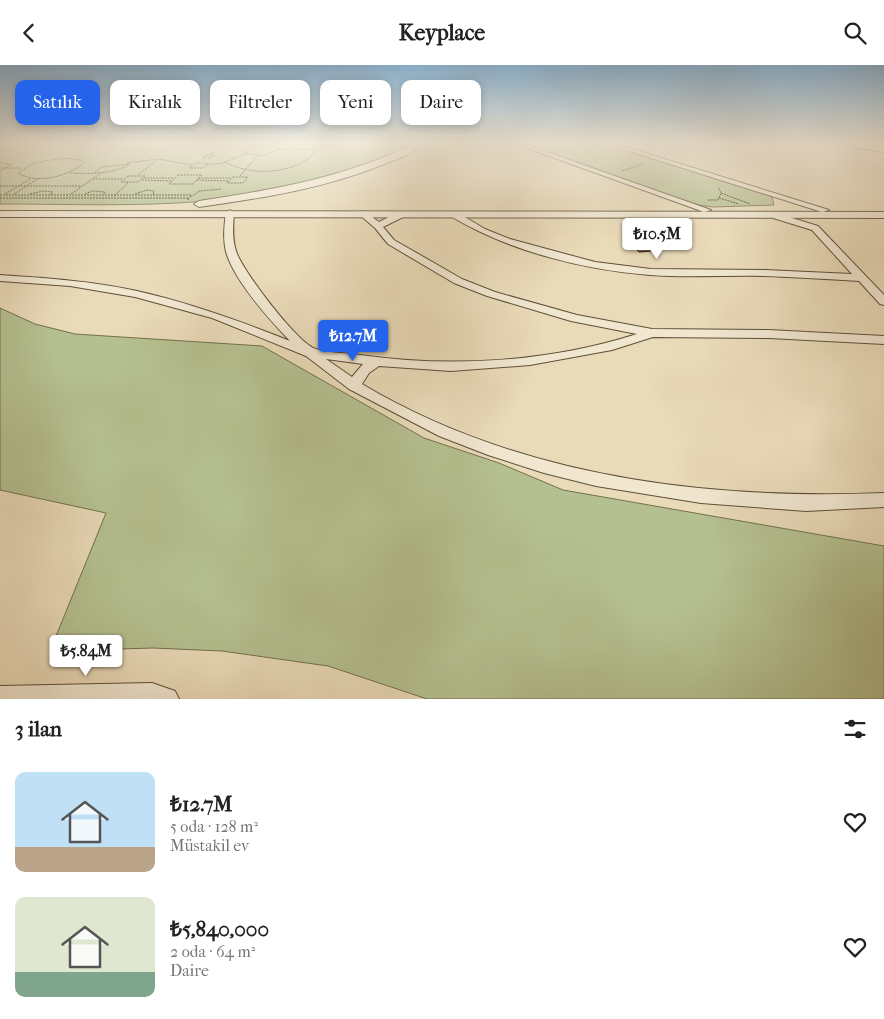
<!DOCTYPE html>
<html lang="tr">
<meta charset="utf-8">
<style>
body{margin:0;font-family:"IM FELL French Canon",serif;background:#f6f6f6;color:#222;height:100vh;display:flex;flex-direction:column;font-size:19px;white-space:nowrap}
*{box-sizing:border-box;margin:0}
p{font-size:16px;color:#767676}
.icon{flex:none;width:28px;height:28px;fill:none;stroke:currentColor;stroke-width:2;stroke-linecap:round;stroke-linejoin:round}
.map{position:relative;height:634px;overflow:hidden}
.drawer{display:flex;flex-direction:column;background:#fff;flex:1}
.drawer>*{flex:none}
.top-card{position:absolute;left:15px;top:15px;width:500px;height:45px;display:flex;gap:10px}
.price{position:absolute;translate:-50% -42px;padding:0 11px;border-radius:5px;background:#fff;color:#222;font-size:16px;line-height:32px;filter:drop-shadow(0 1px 2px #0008)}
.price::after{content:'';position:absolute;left:50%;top:30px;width:15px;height:11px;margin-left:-8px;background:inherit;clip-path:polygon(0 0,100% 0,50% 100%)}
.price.current{background:#2563eb;color:#fff}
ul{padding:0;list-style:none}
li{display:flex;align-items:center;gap:15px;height:125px;padding:0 15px}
li span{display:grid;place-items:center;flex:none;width:140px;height:100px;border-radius:10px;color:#555}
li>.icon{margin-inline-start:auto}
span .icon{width:60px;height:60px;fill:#fffc;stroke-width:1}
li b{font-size:21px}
h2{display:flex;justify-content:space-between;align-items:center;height:60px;padding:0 15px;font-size:21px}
.tag{padding:0 18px;border-radius:10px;background:#fff;box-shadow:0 2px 8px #0003;font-size:18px;line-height:45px}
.tag.current{background:#2563eb;color:#fff}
header{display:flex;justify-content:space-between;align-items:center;height:65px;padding:0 15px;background:#fff;font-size:22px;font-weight:700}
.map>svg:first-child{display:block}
.green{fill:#b5c090;stroke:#72704f}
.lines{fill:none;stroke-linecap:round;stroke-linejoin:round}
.minor-casing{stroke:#5e4f38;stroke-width:2}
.tertiary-casing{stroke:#5e4f38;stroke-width:2}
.secondary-casing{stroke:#2f210e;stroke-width:2}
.path{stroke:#2f210e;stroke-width:1;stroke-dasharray:2 1;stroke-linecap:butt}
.minor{fill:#f1e7d1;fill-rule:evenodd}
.tertiary{fill:#f1e7d1;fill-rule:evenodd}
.secondary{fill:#f1e7d1;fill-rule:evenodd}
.wall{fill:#ba786d;stroke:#2f210e}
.building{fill:#d88c7f;stroke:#2f210e}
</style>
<header><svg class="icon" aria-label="back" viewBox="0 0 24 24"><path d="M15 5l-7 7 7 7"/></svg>Keyplace<svg class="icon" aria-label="search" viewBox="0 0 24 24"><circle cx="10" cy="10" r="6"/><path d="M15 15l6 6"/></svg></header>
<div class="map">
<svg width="884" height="634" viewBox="0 0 884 634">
<rect width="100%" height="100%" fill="#e9dab8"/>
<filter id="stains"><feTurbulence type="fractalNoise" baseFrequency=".004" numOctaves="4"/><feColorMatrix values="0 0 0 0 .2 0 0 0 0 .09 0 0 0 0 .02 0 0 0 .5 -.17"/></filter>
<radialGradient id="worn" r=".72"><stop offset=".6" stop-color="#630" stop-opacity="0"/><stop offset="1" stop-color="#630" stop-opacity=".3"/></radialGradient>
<path class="green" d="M0,79h414c-28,16 -58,24 -89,33 -39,10 -79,20 -119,24 -68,6 -138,3 -206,3z
M522,79h83l162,51 5,2 2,8 -61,2 -22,-3z
M0,243l35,16 40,10 187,12 162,92 75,25 64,27 321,56v153h-457l-99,-33 -106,-15 -69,-3 -103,3 56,-138 -106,-23z"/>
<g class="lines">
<g class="minor-casing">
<path id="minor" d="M516,79h8l187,66 -7,2z
M607,79h9l213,66 -7,2z
M838,79h23l8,2 -3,2z
M230,145l4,3c-1,12 -2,26 2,38 5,18 62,93 80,98 14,4 30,4 44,6 92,13 189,7 277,-21l-66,-13 -84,-25 -33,-13 -66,-39 -13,-16 -14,-12 -1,-2 4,-3 15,11 20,-10h6v4l-22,11 11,13 68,39 33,13 82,23 75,14 117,1 115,6v8l-115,-6 -116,-1 -41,13 -82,15 -79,6 -72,-5 -10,7 -7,11c156,93 344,116 522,109v14l-78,4 -105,-8 -105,-17 -52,-13 -56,-18 -49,-19 -90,-47 -43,-33 -94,-38 -77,-21 -65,-11 -70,-5v-6c46,3 92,6 137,16 53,12 103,30 153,50 -21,-22 -55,-59 -64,-89 -3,-12 -2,-26 0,-39zM326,294l37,5 -11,13z
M452,148h6l27,16 25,10 85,23 56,7 114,1 87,4 -40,-44 -39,-12v-4l3,-1 42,13 66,69v10l-4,-1 -21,-23c-32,-2 -64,-4 -95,-5 -38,-1 -76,2 -114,-1 -66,-5 -141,-24 -198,-58z
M152,618l23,8 4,8h-179v-13z"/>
</g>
<g class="tertiary-casing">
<path id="tertiary" d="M414,79h10c-9,9 -25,14 -37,19 -60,25 -124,35 -188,44l-5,-3 5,-3c75,-11 147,-24 215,-57z
M0,146l884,1v6l-884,-1z"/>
</g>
<g class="secondary-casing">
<path id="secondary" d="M848,79l36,2v6l-31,-5z"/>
</g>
<path class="path" d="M592,79l8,2
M259,80h11l8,4 -15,7 -19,-3 1,-3z
M278,84h35l21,-5
M563,86l23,-7
M206,90h9l-4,3h-9z
M210,90l6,-6
M64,93l17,2 3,3c-16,13 -47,22 -66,10l15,-10z
M0,97l11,3 -11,6
M225,97c24,14 70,13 89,-9l-3,-4
M127,98l31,-4 34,6
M195,98h13l-5,5h-14z
M206,100l16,-2 24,-9
M1,103h20
M622,106l21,-7
M70,108c19,1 44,1 60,-9l-28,3 -8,6
M138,110l19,-15
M178,110h24l-9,9h-24z
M128,111h17l-7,6h-17z
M240,111l17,-20
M233,112h15l-5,6h-16z
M144,113h30
M198,113h33
M93,114h30
M142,115l29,1
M196,115l33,1
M0,121h82
M721,128l29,11
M5,129l25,-15
M14,129l25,-16
M30,129l13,-3 10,1 -3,3
M71,129l30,-21
M85,129l7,-3 13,1 -1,2
M135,129l12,-4 7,1 -1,4
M0,130h191
M114,131l14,-13
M0,133h187
M719,133l20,6
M189,134h-2l13,-8 21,-2
M708,135h10l3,-7 -3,-6"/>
<use href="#minor" class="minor"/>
<use href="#tertiary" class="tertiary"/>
<use href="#secondary" class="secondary"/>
</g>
<path class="wall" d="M628,160l39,12 -5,13 -23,2 -15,-15z"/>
<path class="building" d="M651,158l16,14 -24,2 -15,-14z"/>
<linearGradient id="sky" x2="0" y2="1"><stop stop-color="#8ab5d6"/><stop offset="0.47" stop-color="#f5eedf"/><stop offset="1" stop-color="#f5eedf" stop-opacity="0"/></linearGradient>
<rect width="884" height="167" fill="url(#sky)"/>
<rect width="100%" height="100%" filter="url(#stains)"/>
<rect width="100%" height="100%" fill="url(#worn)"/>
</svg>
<b class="price" style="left:657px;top:195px">₺10.5M</b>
<b class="price current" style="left:353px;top:297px">₺12.7M</b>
<b class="price" style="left:86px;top:612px">₺5.84M</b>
<div class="top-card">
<a class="tag current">Satılık</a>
<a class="tag">Kiralık</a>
<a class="tag">Filtreler</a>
<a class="tag">Yeni</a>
<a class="tag">Daire</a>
</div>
</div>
<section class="drawer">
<h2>3 ilan<svg class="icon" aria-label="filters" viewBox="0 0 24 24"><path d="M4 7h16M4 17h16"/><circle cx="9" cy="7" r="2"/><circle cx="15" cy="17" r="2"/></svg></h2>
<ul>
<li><span style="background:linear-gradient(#bfe0f5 75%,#b9a48a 0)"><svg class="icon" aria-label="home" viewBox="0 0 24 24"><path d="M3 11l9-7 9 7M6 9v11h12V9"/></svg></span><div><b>₺12.7M</b><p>5 oda · 128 m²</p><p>Müstakil ev</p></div><svg class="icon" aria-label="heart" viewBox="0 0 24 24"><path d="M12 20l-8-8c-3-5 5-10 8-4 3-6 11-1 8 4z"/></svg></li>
<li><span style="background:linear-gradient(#dfe7d0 75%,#7fa58c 0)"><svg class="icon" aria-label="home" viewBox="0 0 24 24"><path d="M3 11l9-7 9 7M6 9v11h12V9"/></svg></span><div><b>₺5,840,000</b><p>2 oda · 64 m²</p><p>Daire</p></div><svg class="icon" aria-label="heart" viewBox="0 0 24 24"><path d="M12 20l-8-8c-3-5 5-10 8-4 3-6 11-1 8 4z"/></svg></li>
</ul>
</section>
